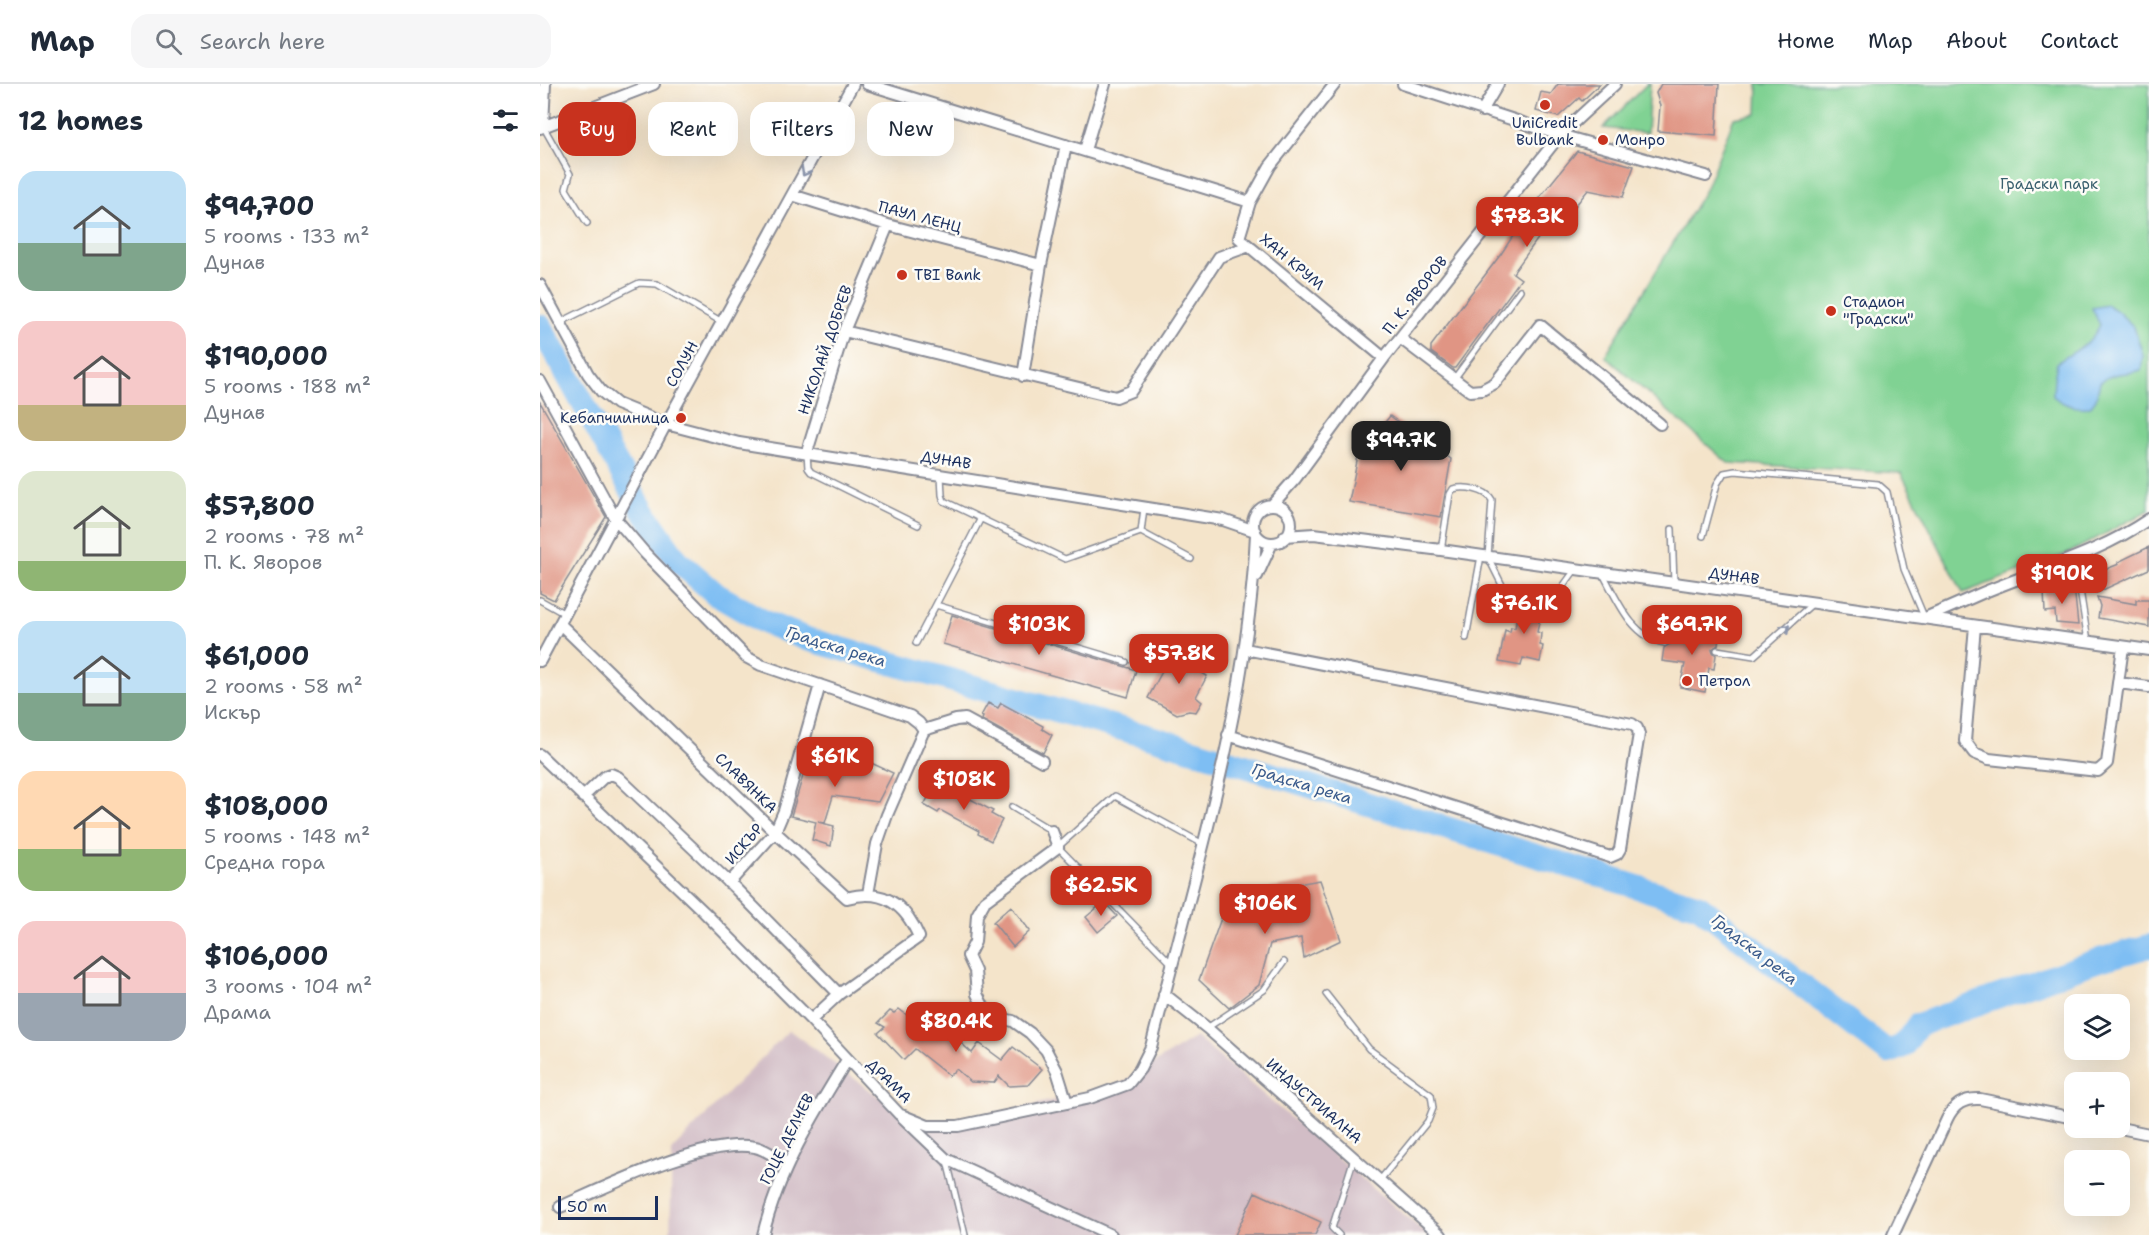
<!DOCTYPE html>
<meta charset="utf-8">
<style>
body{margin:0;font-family:"Shantell Sans",sans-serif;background:#f6f6f7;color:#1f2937;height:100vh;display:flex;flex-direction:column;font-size:22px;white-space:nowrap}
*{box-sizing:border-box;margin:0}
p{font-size:20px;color:#747a83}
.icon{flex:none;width:33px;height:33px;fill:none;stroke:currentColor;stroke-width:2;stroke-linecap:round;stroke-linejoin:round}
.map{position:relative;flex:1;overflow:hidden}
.side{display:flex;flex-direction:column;background:#fff;width:540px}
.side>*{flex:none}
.banner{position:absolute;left:18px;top:18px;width:570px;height:54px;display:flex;gap:12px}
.fabs{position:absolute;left:1524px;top:910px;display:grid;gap:12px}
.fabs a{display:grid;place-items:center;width:66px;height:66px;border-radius:12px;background:#fff;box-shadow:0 6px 24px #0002;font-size:30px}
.scale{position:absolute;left:18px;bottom:15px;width:100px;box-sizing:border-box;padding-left:6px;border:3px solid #1b2f5e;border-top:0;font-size:16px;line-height:21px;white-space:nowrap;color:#1b2f5e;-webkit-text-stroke:4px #fdfcf7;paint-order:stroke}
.price{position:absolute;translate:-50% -51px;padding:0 14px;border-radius:12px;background:#c8321e;color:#fff;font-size:20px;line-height:39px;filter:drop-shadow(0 2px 3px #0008)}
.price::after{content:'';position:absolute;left:50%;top:36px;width:18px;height:14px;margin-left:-9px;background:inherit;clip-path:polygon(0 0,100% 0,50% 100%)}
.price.current{background:#222;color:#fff}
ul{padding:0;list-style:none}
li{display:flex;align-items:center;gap:18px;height:150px;padding:0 18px}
li span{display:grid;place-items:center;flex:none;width:168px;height:120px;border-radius:18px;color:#555}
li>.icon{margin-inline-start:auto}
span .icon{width:72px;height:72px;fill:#fffc;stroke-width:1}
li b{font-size:26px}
h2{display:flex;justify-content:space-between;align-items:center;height:72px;padding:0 18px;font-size:26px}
.pill{padding:0 21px;border-radius:18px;background:#fff;box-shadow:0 6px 24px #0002;font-size:21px;line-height:54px}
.pill.current{background:#c8321e;color:#fff}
header{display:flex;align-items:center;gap:36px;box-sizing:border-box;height:84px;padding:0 30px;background:#fff;border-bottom:2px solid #e0e1e3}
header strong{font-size:28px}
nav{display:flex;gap:33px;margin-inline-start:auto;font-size:21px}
.search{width:420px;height:54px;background:#f6f6f7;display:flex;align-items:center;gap:15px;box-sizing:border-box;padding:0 21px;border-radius:18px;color:#747a83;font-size:22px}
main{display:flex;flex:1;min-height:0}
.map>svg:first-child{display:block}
.industrial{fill:#d2bdc6}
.green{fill:#80d293;stroke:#4e8078;stroke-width:1.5}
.water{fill:#7ebef3;stroke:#4c76a8;stroke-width:1.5}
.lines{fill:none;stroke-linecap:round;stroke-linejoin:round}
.river{stroke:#7ebef3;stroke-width:24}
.building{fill:#e09584}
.lane-casing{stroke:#888a94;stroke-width:8}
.street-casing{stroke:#888a94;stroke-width:14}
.lane{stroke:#fff;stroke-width:5}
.street{stroke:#fff;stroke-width:10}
.oneway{stroke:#8d97ae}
.poi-dot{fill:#c8321e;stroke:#fdfcf7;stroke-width:2}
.labels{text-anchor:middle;stroke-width:5;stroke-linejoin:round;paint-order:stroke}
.poi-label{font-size:15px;fill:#1b2f5e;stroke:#fdfcf7;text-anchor:start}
.park-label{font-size:15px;fill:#39606e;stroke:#fdfcf7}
.street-label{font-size:15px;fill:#1b2f5e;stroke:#fdfcf7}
.water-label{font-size:16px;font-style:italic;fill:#395a8b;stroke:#fdfcf7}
</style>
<header>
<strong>Map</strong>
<div class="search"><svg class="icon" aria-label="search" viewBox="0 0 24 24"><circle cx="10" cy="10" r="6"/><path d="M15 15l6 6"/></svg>Search here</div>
<nav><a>Home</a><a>Map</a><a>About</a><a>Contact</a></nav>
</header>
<main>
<section class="side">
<h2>12 homes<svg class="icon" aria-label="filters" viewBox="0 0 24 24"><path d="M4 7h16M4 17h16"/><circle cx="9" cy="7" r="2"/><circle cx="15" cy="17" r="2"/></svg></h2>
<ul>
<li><span style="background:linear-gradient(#bfe0f5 60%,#7fa58c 0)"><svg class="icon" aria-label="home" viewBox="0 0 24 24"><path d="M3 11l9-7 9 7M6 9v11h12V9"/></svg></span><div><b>$94,700</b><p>5 rooms · 133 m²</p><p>Дунав</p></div></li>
<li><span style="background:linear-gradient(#f6c9c9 70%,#c2b280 0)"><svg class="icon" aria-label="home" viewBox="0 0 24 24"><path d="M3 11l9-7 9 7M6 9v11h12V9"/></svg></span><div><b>$190,000</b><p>5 rooms · 188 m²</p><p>Дунав</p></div></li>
<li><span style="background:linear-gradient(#dfe7d0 75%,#8fb573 0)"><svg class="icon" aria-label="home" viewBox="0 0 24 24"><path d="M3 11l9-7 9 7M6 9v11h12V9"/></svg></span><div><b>$57,800</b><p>2 rooms · 78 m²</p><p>П. К. Яворов</p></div></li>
<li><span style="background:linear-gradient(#bfe0f5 60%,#7fa58c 0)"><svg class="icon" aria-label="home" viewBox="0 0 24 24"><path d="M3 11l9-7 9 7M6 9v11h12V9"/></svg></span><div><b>$61,000</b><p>2 rooms · 58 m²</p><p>Искър</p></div></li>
<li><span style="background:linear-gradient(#ffd9b3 65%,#8fb573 0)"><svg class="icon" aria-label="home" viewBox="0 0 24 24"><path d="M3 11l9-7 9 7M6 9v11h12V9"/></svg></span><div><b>$108,000</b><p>5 rooms · 148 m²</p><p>Средна гора</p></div></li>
<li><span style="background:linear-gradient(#f6c9c9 60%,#9aa5b1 0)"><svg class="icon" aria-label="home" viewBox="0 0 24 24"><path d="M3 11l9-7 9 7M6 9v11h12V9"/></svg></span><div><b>$106,000</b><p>3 rooms · 104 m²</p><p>Драма</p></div></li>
</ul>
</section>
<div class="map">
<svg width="1609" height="1151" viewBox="0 0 1609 1151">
<rect width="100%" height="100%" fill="#fdfcf7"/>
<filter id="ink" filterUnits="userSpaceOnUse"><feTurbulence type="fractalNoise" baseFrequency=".0167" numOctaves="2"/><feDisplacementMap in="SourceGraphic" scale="12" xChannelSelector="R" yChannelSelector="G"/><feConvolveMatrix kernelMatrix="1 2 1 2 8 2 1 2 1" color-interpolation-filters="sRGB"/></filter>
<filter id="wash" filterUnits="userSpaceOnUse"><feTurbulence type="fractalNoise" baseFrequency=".008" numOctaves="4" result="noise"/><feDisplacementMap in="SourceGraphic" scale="24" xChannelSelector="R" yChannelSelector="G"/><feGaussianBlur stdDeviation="1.35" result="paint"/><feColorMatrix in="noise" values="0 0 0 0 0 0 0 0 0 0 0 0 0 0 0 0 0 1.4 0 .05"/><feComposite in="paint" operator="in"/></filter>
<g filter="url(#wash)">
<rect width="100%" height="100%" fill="#f4e4ca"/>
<path class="industrial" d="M249,946l136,101 195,-47 76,-47 232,198h-758l2,-85z"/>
<path class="green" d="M1107,0h3l-3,49 -44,-5z
M1218,0h391v426l-80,43 -106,40 -62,-120 -173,-10 -123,-107 100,-166 29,-72 23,-4z"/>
<path class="water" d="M1567,221l9,5 18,17 9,28 -2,15c-17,6 -24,0 -41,12l-4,17 -6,8c-15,1 -25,-1 -37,-11l1,-16 3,-17c19,-14 31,-15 43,-38l-8,-17z"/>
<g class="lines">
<path class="river" d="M0,242l103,185 34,49 40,35 49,28 41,16 357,102 535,165 189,146 15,-6 15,-21 178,-64 53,-15"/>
</g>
<g id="blocks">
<path class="building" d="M1018,0h42l-18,17 -3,-3 -21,19 -22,-6 5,-19 10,2z
M1121,0h58l-3,52 -58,-5 2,-25 -4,-13z
M1037,67l57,15 -11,31 -35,-7 -24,30 -9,-5 -42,58 8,6 -66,89h-2l-22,-16v-6l70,-92 34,-51z
M0,318l66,115 -52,83 -14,-7z
M850,332l61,43 -10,58 -92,-15 9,-46z
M1609,463v22l-53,24 -5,-18 28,-11 -1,-2z
M1534,502l4,39 -22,-2 -1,-12 -10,1 -1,-21z
M1557,513l39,7v-4h13v27l-51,-9 2,-12z
M980,514l23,5 -6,29 4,1 -1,12 3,1 -3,16 -17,-4 -2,8 -22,-4 6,-32 5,2 1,-5 4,1z
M412,531l184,55 -8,27 -185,-53z
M1128,543l51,8 -1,10 -6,4 1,3 3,3 -2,14 -5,-1 -4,24 -25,-5 5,-23 -23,-3 2,-13 6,-4 -4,-6z
M633,567l29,15 -3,5 8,5 -11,21 6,5 -6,10 -7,-1 -12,3 -29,-16z
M448,619l10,5 3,-5 42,23 -1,3 10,6 -9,18 -61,-33 1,-3 -2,-1z
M272,662l53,19 2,-4 26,12 -15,29 -45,-6 -8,27 -7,-1 16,4 -3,20 -19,-6 4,-18 -25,-6z
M395,701l9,5 2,-4 47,25 -2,3 11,6 -11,21 -13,-7 1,-3 -39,-21 -2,3 -14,-8z
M780,796l21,60 -37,18 -3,-20 -31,6 -11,41 -30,23 -30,-28 30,-84z
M564,818l13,14 -19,16 -12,-15z
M471,822l19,25 -17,16 -20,-25z
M359,925l31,24 10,-9 32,29 7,-10 23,17 11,-13 29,22 -14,16 -19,1 -10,-10 -5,7 -23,-1 -15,-13 -7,7 -34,-27 -11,11 -26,-27 7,-6 -7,-4 12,-12 4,2z
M715,1108l66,30 -6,13h-80z"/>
</g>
</g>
<g filter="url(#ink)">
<use href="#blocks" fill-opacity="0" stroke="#888a94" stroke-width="1.5"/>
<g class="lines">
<g class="lane-casing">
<path id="lane" d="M3,42l27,48 -4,15 21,34
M21,238l78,-39 18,1 65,38
M914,295l66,-89
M267,370l1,14 3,4 107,53
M401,391l1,20 2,6 121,58 76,-27 50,27
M1132,445l2,54
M601,448l3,-24
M1163,452l14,-52 7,-11 11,-2 143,13 9,8 17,77 21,50
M901,466l9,-56 3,-5c12,-3 33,0 39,11l-4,57 16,32 49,11 22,-30
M1535,474l13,83
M1063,490c15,27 29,64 62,69
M0,516l25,14
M396,521l190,57
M926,554l15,-82
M376,559l65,-125
M1177,566l37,6 58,-52
M472,723l40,24
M632,880l-114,-117 57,-51 88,48
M786,910l43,55 62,46 2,13 -5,13 -48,59
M667,944l57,-38 20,-28
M407,1077l18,74
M799,1151l-7,-7 22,-70"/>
</g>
<g class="street-casing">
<path id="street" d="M327,0l383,118
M795,0l-65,82 -20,36 -11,36 145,120
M863,0l157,51 146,41
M942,27l16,-27
M3,42l2,-42
M0,44l114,-44
M545,66l20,-66
M252,111l96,30 153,40
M0,201l48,89 13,17 16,13 49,20 73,19 484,77 32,11
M304,247l272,66 15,-6 88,-134 30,-11
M860,254l70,53 12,-1 13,-7 45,-58 120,99
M483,292l18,-111 25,-120
M0,297l75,137 29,34 102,105 15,8 149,51 9,7 5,7
M267,368l37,-121 44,-106
M732,421l23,-26 89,-121 176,-223 55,-51
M713 440a19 19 0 1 1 38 0a19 19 0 1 1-38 0Z
M745,452l29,-2 127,16 708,100
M717,492l15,-33
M1385,534c19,-8 37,-16 55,-24 57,-24 118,-40 169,-75
M20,540l215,208 72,66c36,-10 58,6 72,39l-80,57 -28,26
M1435,542l-10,115 9,12 15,6 109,12 9,-8 16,-116
M0,577l126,-237 187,-340
M1579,599l30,4
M384,646l32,-10 9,-1 77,42
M688,651l382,122 7,-3 3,-5 19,-115 -2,-6 -5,-4 -387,-75
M0,671l164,157 107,108 88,94 47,45 165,76
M43,713l21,-20 7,-3 7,3 117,111 104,106
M512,747l6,16 -73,54 -8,14 -2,27 -7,14 7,15 2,23 8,16 14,8 14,3 17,12 16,17 11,21 10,32
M189,799l46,-51 9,-21 36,-126
M328,810l9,-50 10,-29 37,-85
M624,910l43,34 234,207
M359,1030l29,12h30l132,-28 38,-14 12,-15 11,-22c42,-169 97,-338 105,-513
M1580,1044l29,6
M20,1123c46,-20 147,-70 195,-60 11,2 23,12 33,17
M223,1151c15,-63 50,-120 84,-175
M1353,1151l54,-116c7,-15 17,-21 33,-20l94,19"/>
</g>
<use href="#lane" class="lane"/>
<use href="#street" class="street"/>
</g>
<defs><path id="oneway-chevron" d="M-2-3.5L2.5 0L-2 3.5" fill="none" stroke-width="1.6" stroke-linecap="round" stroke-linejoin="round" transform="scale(1.5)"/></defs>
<g class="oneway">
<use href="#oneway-chevron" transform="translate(265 88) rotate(119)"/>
<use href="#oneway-chevron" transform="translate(1246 544) rotate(-42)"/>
</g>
</g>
<g class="poi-dot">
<circle cx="1005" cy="21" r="6"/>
<circle cx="1063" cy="56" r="6"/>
<circle cx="362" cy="191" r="6"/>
<circle cx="1291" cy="227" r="6"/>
<circle cx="141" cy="334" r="6"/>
<circle cx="1147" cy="597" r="6"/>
</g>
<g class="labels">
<g class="poi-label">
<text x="1005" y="44" text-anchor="middle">UniCredit<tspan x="1005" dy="17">Bulbank</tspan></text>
<text x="1075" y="61">Монро</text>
<text x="374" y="196">TBI Bank</text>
<text x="1303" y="223">Стадион<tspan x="1303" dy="17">"Градски"</tspan></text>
<text x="129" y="339" text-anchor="end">Кебапчииница</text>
<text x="1159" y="602">Петрол</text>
</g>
<g class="park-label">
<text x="1509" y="105">Градски парк</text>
</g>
<g class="street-label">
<text transform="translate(380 133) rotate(15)" y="5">ПАУЛ ЛЕНЦ</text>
<text transform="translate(752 178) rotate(40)" y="5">ХАН КРУМ</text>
<text transform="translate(875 211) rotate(-52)" y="5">П. К. ЯВОРОВ</text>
<text transform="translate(285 266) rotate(-71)" y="5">НИКОЛАЙ ДОБРЕВ</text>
<text transform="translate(142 280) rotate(-61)" y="5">СОЛУН</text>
<text transform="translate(406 376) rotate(9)" y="5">ДУНАВ</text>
<text transform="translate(1194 492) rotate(8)" y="5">ДУНАВ</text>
<text transform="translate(206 699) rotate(44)" y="5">СЛАВЯНКА</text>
<text transform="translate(204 760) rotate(-49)" y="5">ИСКЪР</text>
<text transform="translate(349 997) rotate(45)" y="5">ДРАМА</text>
<text transform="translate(774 1017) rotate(41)" y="5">ИНДУСТРИАЛНА</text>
<text transform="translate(247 1055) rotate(-63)" y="5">ГОЦЕ ДЕЛЧЕВ</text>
</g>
<g class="water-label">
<text transform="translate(296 562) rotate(17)" y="6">Градска река</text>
<text transform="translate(762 699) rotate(17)" y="6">Градска река</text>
<text transform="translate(1215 865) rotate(38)" y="6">Градска река</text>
</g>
</g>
</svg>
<div class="fabs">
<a><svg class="icon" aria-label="layers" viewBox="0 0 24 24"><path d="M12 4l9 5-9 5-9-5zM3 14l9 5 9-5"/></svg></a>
<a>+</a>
<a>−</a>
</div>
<div class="scale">50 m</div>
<b class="price" style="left:987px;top:164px">$78.3K</b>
<b class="price current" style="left:861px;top:388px">$94.7K</b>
<b class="price" style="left:1522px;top:521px">$190K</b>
<b class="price" style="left:984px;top:551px">$76.1K</b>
<b class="price" style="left:499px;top:572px">$103K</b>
<b class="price" style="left:1152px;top:572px">$69.7K</b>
<b class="price" style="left:639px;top:601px">$57.8K</b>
<b class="price" style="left:295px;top:704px">$61K</b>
<b class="price" style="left:424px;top:727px">$108K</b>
<b class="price" style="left:561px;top:833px">$62.5K</b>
<b class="price" style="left:725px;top:851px">$106K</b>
<b class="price" style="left:416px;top:969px">$80.4K</b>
<div class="banner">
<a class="pill current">Buy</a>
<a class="pill">Rent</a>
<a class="pill">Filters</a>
<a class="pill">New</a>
</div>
</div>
</main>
